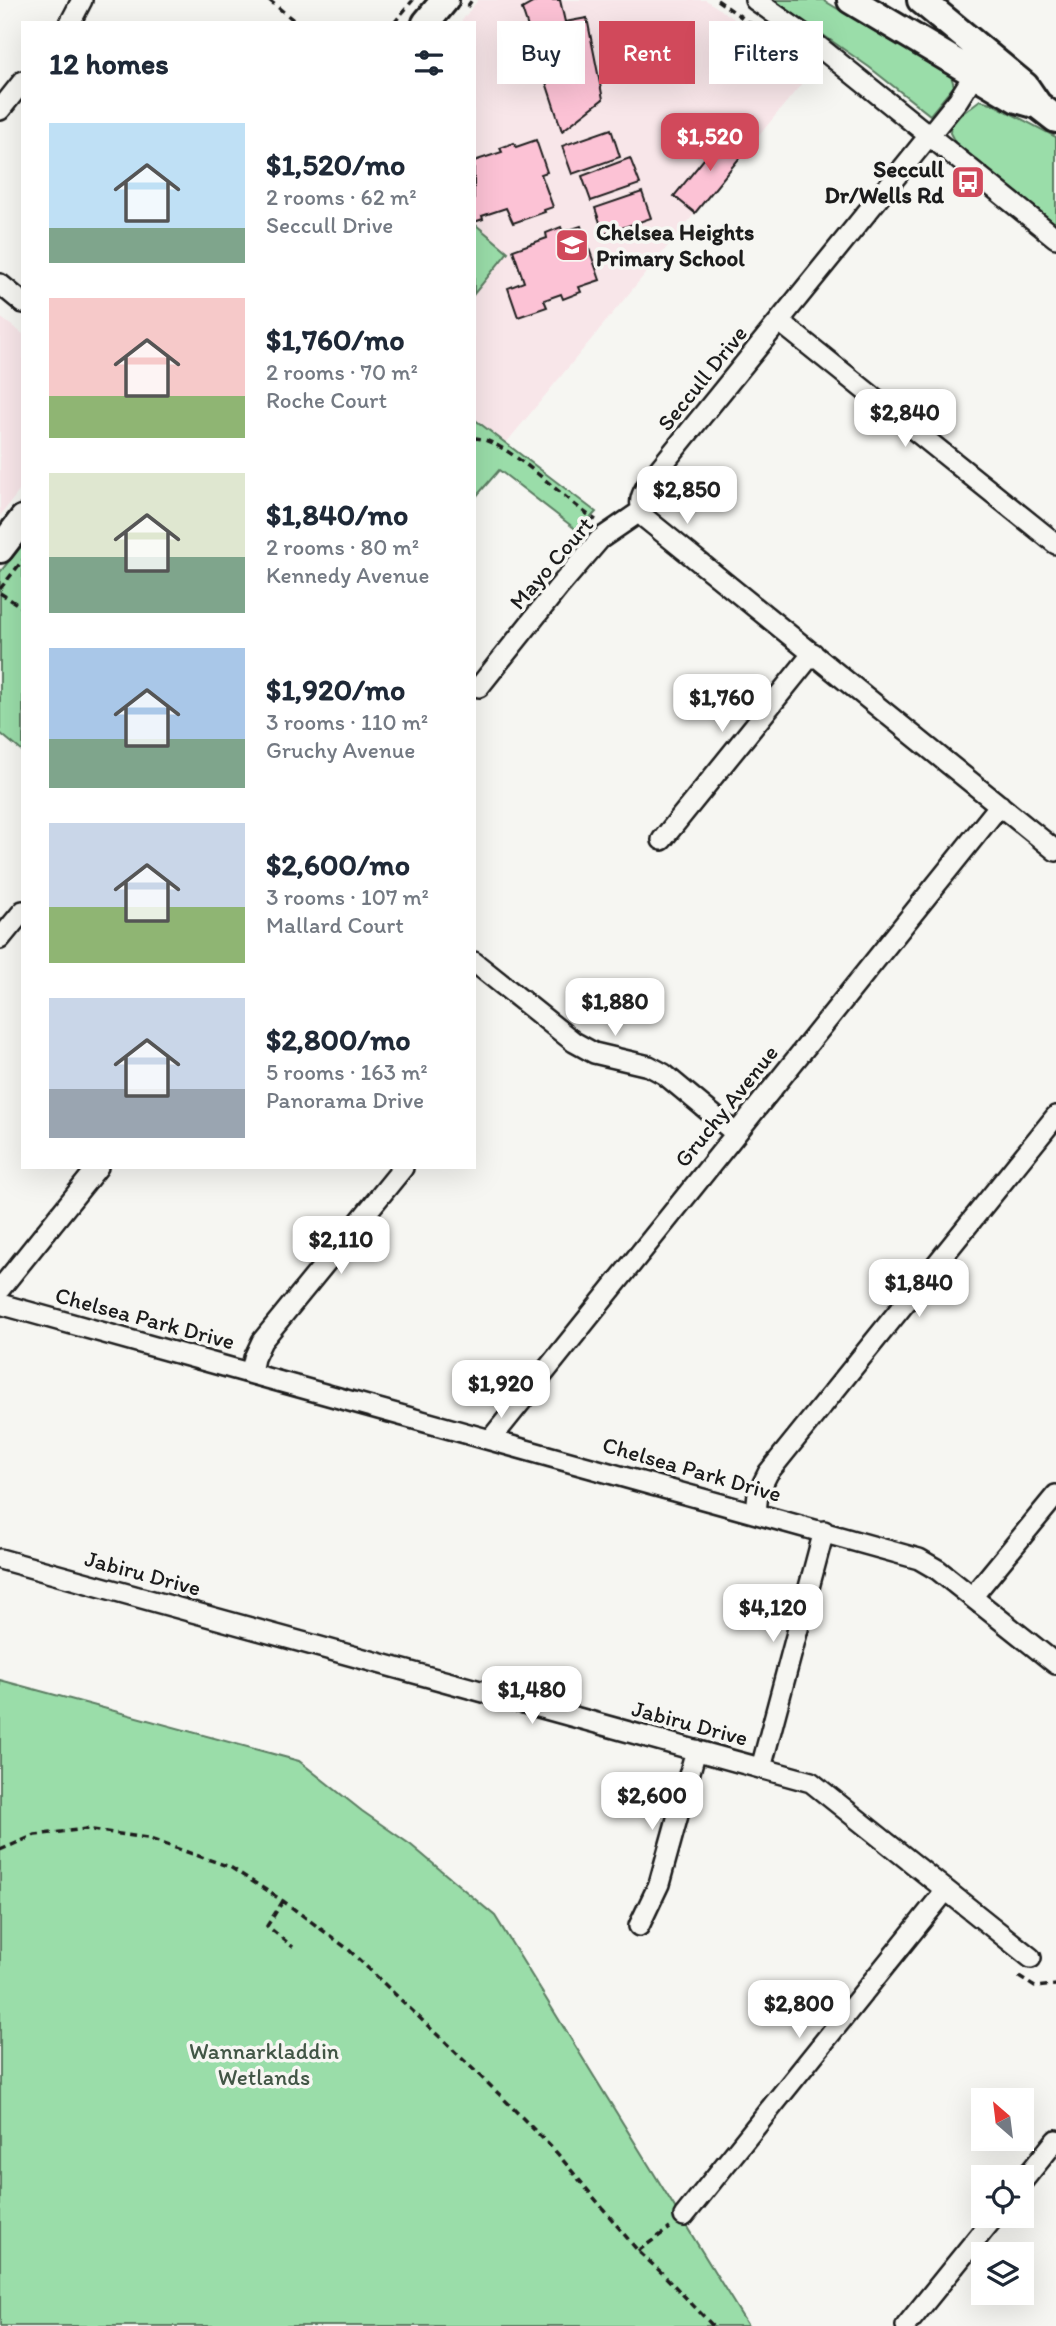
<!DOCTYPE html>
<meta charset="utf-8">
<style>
body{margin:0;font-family:Itim,sans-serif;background:#f2f2f3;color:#1f2937;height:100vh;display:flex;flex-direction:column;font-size:26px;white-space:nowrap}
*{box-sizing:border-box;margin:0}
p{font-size:23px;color:#747a83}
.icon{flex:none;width:38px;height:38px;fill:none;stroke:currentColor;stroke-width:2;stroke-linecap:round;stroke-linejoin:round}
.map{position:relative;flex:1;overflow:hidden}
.details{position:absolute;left:21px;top:21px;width:455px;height:1148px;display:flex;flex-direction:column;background:#fff;border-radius:0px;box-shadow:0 7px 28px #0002}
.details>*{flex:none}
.banner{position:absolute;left:497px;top:21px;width:453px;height:63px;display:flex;gap:14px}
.needle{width:46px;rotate:332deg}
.fabs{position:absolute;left:971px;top:2088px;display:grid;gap:14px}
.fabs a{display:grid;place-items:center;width:63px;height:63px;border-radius:0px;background:#fff;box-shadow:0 7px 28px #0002;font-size:35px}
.price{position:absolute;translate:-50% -60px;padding:0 16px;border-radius:14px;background:#fff;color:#222;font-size:23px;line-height:46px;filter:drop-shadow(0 2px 4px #0008)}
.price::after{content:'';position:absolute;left:50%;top:42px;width:21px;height:16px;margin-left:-10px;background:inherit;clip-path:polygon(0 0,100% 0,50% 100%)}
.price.selected{background:#d1495b;color:#fff}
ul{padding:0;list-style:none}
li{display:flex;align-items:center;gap:21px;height:175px;padding:0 28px}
li span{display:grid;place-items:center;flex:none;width:196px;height:140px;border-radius:0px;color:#555}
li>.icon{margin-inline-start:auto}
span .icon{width:84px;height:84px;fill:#fffc;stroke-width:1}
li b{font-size:30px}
h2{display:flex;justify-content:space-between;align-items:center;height:84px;padding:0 28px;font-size:30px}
.tag{padding:0 24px;border-radius:0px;background:#fff;box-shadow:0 7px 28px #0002;font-size:24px;line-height:63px}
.tag.selected{background:#d1495b;color:#fff}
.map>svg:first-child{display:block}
.built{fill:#f8e6e9}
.green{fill:#9adda9;stroke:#5b7c62;stroke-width:2}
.building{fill:#fcc2d5;stroke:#1c1c1c;stroke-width:2}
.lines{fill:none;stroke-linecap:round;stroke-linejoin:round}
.minor-casing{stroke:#1c1c1c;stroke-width:24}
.secondary-casing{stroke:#1c1c1c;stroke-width:32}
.path{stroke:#1c1c1c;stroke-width:3.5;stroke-dasharray:7 5;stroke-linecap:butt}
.minor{stroke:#f6f6f2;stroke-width:19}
.secondary{stroke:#f6f6f2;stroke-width:26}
.labels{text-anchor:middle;stroke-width:7;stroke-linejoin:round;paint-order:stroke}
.poi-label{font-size:23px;font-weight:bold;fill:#1c1c1c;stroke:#f6f6f2;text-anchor:end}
.street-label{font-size:23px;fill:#1c1c1c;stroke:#f6f6f2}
.park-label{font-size:23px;fill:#425646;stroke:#f6f6f2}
</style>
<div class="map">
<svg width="1056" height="2326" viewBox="0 0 1056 2326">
<rect width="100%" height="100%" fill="#f6f6f2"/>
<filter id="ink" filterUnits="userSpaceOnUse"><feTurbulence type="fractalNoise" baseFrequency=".0143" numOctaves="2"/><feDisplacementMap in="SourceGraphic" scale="14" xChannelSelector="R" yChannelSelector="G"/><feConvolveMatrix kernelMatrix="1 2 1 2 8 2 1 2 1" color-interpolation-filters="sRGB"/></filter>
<g filter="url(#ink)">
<path class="built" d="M478,0h228l106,71 -306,372 -32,-24v-396h-14z
M0,317l23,17v152l-23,30z"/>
<path class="green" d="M773,0h50l73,44 54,28 4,14 -24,29 -61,-48z
M980,100l11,3 65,34v87l-100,-80 -6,-11 1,-11z
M476,225l32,27 -34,42v-67z
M474,419l122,93 -18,19 -79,-61 -25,29z
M23,544v208l-23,-19v-161z
M0,1680l299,81 63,50 49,34 84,71 253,410h-748z"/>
<path class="building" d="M538,0h22l5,22 22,-4 16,81 -41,32 -40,-122z
M611,129l9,28 -48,17 -10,-28z
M725,133l21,17 -51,63 -21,-17z
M536,140l11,32 -6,2 12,33 -9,3 1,2 -32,11 -7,-15 -24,8 1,3 -9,3v-61l28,-9 -2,-4 14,-5 2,4z
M630,158l10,26 -49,17 -9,-25z
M642,192l9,26 -47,16 -9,-26z
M581,226l19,54 -21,7 2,5 -18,7 -2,-5 -17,6 3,7 -29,10 -10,-29 16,-6 -11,-32 34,-12 -1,-5 15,-6 2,5z"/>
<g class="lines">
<g class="minor-casing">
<path id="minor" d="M755,0l47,33 254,205
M70,23l12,-23
M982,62l-24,38 -307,379c-9,14 -15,23 -6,39l411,333
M0,110l23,-29
M0,284l23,19
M780,322l276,222
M479,687l79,-99 42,-49 41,-28
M662,840l151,-187
M0,939l23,-28
M474,962l100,80 20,11 55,13 15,8 71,59
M0,1289l98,-122
M0,1304l919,255 19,11 118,94
M251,1372l3,-14 8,-17 141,-173
M491,1439l509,-634
M756,1512l2,-19 10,-20 288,-357
M0,1559l811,223 220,176
M972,1597l84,-102
M761,1768l63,-237
M639,1926l20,-42 37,-134
M1022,2182l34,-42
M684,2216l262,-326
M906,2326l89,-110"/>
</g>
<g class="secondary-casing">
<path id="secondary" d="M851,0l166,99 21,6
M921,0l104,86 13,19 18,14
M426,23l19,-23
M0,549l23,-30"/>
</g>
<path class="path" d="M269,0l28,23
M717,0l87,61
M467,7l5,-7
M394,23l19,-23
M474,438c32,0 92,64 122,82
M0,589l23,-29
M0,593l23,15
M0,1850l35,-15 51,-6 61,9 83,29 53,34 65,48 152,146 57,58 81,98 24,22 51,53
M283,1901l-16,25 26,21
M1019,1977l16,10 21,-2
M638,2251l32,-23"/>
<use href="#minor" class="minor"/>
<use href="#secondary" class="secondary"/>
</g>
</g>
<defs>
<g id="bus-square" transform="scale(1.75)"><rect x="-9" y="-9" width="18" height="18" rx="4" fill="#d1495b" stroke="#f6f6f2"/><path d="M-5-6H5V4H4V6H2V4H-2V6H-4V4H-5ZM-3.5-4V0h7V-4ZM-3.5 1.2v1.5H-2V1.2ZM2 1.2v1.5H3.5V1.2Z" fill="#fff"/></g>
<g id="school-square" transform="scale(1.75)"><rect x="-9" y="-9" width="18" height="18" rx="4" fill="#d1495b" stroke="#f6f6f2"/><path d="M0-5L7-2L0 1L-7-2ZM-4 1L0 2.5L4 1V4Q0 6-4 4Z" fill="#fff"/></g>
</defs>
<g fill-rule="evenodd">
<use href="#bus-square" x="968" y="182"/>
<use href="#school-square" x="572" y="245"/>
</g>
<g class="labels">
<g class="poi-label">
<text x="944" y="177">Seccull<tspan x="944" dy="26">Dr/Wells Rd</tspan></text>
<text x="596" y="240" text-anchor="start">Chelsea Heights<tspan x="596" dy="26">Primary School</tspan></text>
</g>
<g class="street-label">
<text transform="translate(702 378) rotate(-51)" y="8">Seccull Drive</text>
<text transform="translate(551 563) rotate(-49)" y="8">Mayo Court</text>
<text transform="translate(726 1106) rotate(-51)" y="8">Gruchy Avenue</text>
<text transform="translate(145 1318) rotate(15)" y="8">Chelsea Park Drive</text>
<text transform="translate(692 1469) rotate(16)" y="8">Chelsea Park Drive</text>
<text transform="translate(143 1573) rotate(15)" y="8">Jabiru Drive</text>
<text transform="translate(690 1723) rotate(15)" y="8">Jabiru Drive</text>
</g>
<g class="park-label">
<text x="264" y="2059">Wannarkladdin<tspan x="264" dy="26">Wetlands</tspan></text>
</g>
</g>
</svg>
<div class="fabs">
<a><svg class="needle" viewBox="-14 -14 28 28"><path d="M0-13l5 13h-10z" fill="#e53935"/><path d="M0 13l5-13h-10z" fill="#747a83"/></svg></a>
<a><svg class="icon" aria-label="locate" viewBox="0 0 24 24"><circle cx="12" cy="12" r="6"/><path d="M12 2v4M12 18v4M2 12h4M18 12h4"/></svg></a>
<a><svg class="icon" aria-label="layers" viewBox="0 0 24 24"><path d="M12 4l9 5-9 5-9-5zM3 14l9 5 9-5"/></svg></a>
</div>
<b class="price selected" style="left:710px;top:173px">$1,520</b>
<b class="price" style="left:905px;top:449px">$2,840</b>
<b class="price" style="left:687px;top:526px">$2,850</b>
<b class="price" style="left:722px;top:734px">$1,760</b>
<b class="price" style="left:615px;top:1038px">$1,880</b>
<b class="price" style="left:341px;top:1276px">$2,110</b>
<b class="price" style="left:919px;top:1319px">$1,840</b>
<b class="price" style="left:501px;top:1420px">$1,920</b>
<b class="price" style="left:773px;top:1644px">$4,120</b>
<b class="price" style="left:532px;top:1726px">$1,480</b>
<b class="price" style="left:652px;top:1832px">$2,600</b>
<b class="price" style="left:799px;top:2040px">$2,800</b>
<div class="banner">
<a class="tag">Buy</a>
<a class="tag selected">Rent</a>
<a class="tag">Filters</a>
</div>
<section class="details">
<h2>12 homes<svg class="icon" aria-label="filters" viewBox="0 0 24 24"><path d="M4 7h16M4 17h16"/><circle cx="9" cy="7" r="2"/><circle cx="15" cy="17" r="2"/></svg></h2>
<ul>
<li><span style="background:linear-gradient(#bfe0f5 75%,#7fa58c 0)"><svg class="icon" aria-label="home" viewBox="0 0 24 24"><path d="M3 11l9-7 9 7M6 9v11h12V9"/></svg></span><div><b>$1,520/mo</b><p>2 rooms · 62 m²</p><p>Seccull Drive</p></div></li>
<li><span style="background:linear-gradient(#f6c9c9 70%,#8fb573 0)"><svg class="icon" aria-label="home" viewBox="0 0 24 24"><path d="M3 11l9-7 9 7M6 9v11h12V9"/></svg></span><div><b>$1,760/mo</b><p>2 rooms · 70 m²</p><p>Roche Court</p></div></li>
<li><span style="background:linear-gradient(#dfe7d0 60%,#7fa58c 0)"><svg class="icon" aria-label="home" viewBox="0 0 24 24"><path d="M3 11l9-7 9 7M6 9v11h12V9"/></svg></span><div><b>$1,840/mo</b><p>2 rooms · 80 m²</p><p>Kennedy Avenue</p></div></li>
<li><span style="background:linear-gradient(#a9c7e8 65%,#7fa58c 0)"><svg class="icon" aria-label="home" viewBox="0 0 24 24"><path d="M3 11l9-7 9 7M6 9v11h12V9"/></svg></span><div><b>$1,920/mo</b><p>3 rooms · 110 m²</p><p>Gruchy Avenue</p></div></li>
<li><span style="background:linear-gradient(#c9d6e8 60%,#8fb573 0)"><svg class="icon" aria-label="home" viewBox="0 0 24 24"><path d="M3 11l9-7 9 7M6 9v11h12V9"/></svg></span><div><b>$2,600/mo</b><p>3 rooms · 107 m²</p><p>Mallard Court</p></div></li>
<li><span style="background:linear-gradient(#c9d6e8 65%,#9aa5b1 0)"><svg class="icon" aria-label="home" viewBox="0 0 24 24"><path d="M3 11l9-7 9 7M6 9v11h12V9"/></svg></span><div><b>$2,800/mo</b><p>5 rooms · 163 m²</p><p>Panorama Drive</p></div></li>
</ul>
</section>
</div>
